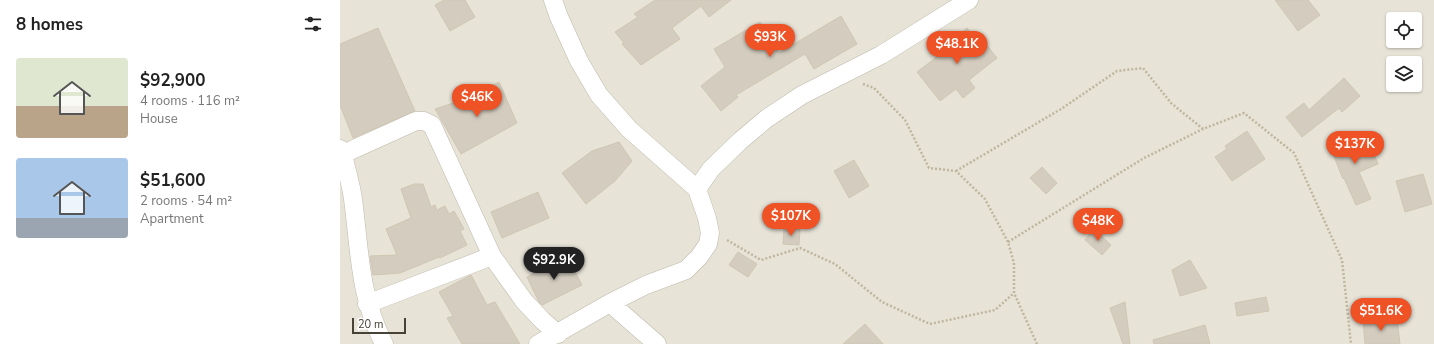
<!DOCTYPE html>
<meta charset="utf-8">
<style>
body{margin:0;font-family:"Nunito Sans",sans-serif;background:#f6f6f6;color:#222;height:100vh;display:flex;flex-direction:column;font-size:15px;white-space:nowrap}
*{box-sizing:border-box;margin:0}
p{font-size:13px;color:#767676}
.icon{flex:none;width:22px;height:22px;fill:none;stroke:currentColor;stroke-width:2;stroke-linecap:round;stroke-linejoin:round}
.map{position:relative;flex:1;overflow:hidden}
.panel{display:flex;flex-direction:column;background:#fff;width:340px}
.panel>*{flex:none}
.controls{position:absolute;left:1046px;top:12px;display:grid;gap:8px}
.controls a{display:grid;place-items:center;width:36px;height:36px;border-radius:4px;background:#fff;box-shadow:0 1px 3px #0004;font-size:20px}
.scale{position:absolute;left:12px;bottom:10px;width:54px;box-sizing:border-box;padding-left:4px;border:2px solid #474237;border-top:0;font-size:11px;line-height:14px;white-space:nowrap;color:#474237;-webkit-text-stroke:3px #fff;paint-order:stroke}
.price{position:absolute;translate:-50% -34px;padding:0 9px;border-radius:14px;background:#ee5225;color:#fff;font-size:13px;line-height:26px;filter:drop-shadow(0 1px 2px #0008)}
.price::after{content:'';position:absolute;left:50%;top:24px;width:12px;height:9px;margin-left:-6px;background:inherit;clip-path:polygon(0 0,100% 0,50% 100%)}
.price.current{background:#222;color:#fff}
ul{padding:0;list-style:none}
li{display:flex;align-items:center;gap:12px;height:100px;padding:0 16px}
li span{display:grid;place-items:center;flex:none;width:112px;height:80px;border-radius:4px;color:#555}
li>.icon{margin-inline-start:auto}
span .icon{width:48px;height:48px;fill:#fffc;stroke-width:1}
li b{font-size:17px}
h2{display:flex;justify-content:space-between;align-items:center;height:48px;padding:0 16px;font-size:17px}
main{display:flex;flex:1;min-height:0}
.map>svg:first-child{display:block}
.residential{fill:#e7e3d7;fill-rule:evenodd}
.building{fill:#d4cdbf;stroke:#cfc6b2}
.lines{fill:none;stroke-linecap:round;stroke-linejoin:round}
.minor-casing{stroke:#beb9ac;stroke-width:19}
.path{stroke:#bfb69e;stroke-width:2.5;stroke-dasharray:2 2;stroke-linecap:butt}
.minor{stroke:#fff;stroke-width:18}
</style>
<main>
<section class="panel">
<h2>8 homes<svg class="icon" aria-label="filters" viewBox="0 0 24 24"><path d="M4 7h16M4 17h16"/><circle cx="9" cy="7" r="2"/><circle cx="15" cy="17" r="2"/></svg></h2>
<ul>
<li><span style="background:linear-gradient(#dfe7d0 60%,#b9a48a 0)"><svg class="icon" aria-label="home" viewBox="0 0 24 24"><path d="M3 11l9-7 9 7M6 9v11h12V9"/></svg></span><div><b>$92,900</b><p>4 rooms · 116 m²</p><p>House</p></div></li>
<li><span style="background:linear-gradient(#a9c7e8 75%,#9aa5b1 0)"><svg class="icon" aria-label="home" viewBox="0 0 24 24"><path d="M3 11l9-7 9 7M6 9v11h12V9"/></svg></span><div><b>$51,600</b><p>2 rooms · 54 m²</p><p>Apartment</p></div></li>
</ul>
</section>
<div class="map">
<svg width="1094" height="344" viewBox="0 0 1094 344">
<rect width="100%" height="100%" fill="#f3f1e9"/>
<path class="residential" d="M0,0h1094v344h-1094zM1053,19h22v22h-22zM1053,63h22v22h-22z"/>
<path class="building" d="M104,0h21l10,17 -25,14 -15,-26z
M315,0h76l-22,17 -8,-11 -29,22 8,11 -39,26 -19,-21 2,-1 -9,-11 23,-15 -4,-3z
M935,0h33l12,15 -22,16z
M501,16l16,28 -43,25 -9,-15 -69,41 2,2 -17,14 -20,-25 24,-19 -11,-18 46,-27 19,31z
M38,28l37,83 -62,27 -13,-33v-61z
M627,28l14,18 4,-3 12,15 -28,22 6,8 -12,10 -7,-9 -16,12 -23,-29 25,-19 -6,-7 14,-10 3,4z
M1004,78l16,18 -18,16 -3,-4 -37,29 -16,-20 18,-14 5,7z
M159,82l18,41 -56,31 -26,-45 37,-12z
M907,131l18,28 -33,22 -17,-24 12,-8 -2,-3z
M1026,134l12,30 -19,8 12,27 -15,6 -12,-27 -1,1 -12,-30z
M279,142l13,19 -17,20 -29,23 -24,-31 30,-22z
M514,160l15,26 -20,12 -15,-27z
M702,167l15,16 -11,11 -16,-16z
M1083,174l9,30 -27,8 -9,-31z
M74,184h9l8,23 4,-2 2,5 8,-4 4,8 5,-3 10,18 -4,2 7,14 -27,13 -1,-1 -39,16 -27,2 -3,-19 27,-1 -11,-26 25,-11 -10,-29z
M198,192l11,26 -47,20 -11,-26z
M444,228l16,2 -1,15 -16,-1z
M754,229l17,16 -9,10 -17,-15z
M398,252l19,12 -9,13 -19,-12z
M227,256l15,29 -40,20 -3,-3 -12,-25z
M850,260l17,28 -27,8 -8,-26z
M131,275l16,30 8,-3 25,42h-58l-15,-26 6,-2 -14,-24z
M926,297l3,14 -32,5 -2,-13z
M785,302l5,42h-7l-13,-36z
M1057,319l3,25h-35l-2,-23z
M525,324l18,20h-40z
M865,325l5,19h-56l-1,-4z"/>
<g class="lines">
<g class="minor-casing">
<path id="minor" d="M0,149l3,5c3,15 8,30 10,45 7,53 6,96 31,145
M3,154l73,-33h8l8,4 60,131
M357,189l14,-20 29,-28 26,-22 36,-24 79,-40 88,-55
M270,303l47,41
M27,304l125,-48 32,45 19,20 15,13
M198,344l72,-41 36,-18 40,-15 13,-13 9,-13 2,-11 -3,-15 -10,-29 -68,-60 -30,-34 -20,-34 -20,-44 -6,-17"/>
</g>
<path class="path" d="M523,84l11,4 31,32 24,48 27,3 29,28 23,43 6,21v30l23,51
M616,171l105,-62 56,-38 26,-3 28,35 32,26
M387,240l34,20 39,-12 35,16 47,38 48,22 65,-14 19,-17
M668,242l136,-84 59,-29 41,-16 50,40 48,107 9,84"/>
<use href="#minor" class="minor"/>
</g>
</svg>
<div class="controls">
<a><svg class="icon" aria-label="locate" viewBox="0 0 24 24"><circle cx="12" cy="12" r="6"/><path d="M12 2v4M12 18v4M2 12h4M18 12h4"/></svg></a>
<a><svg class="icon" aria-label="layers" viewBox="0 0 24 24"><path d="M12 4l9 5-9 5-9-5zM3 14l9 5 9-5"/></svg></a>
</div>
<div class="scale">20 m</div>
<b class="price" style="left:430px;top:58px">$93K</b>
<b class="price" style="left:617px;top:65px">$48.1K</b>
<b class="price" style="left:137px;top:118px">$46K</b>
<b class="price" style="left:1015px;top:165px">$137K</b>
<b class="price" style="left:451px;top:237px">$107K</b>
<b class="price" style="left:758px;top:242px">$48K</b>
<b class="price current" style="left:214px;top:281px">$92.9K</b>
<b class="price" style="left:1041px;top:332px">$51.6K</b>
</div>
</main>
